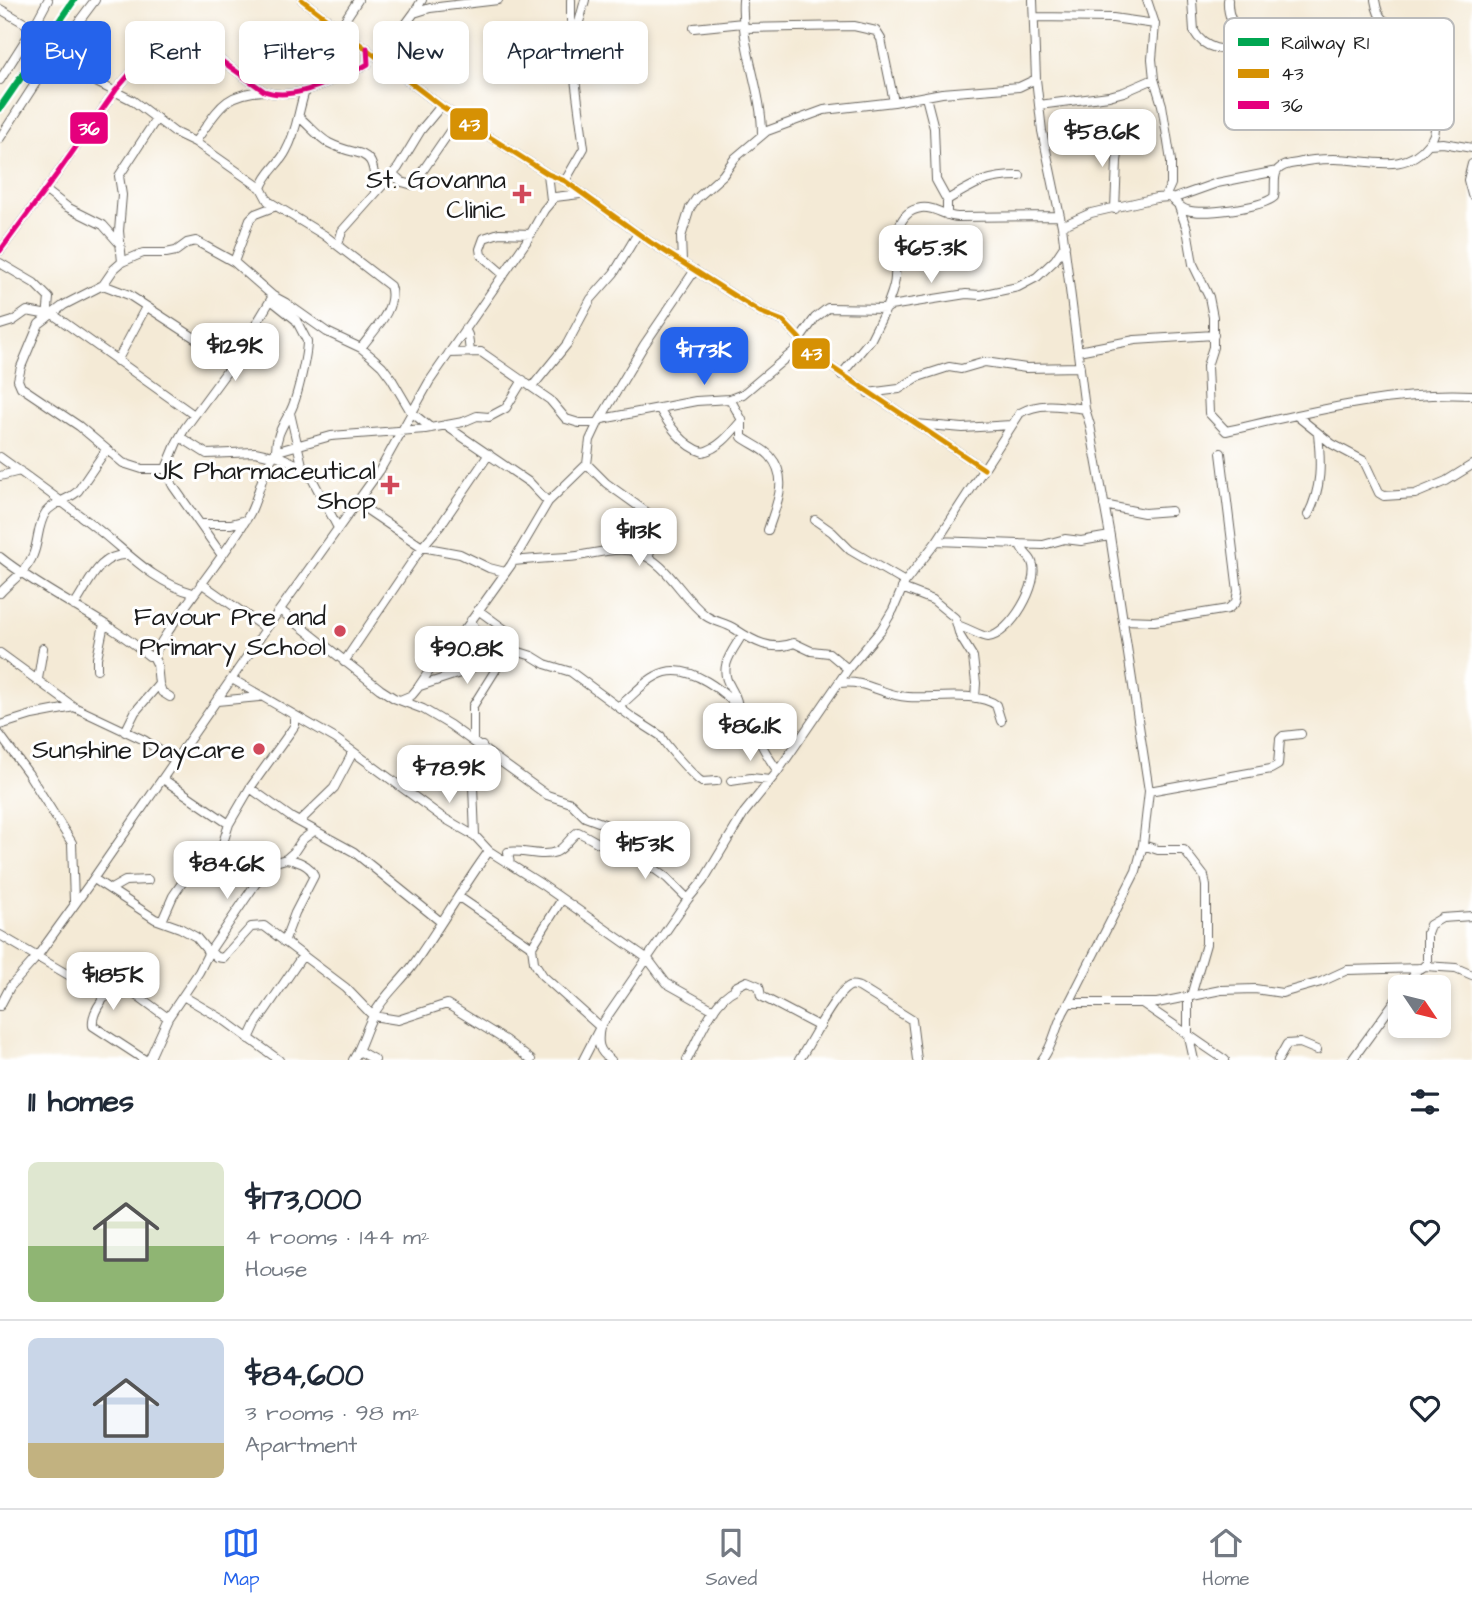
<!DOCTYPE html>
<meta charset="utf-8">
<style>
body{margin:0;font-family:"Architects Daughter",sans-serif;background:#f6f6f7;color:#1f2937;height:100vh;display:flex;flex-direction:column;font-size:26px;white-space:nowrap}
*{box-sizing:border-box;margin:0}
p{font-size:23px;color:#747a83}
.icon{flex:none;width:38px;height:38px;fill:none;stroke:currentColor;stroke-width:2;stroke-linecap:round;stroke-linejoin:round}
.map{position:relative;height:1060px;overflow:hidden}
.details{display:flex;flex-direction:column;background:#fff;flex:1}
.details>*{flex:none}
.guide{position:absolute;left:21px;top:21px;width:700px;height:63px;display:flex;gap:14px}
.needle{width:46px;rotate:125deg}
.buttons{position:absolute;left:1388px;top:975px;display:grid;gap:14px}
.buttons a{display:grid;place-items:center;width:63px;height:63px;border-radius:10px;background:#fff;box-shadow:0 4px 10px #0003;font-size:35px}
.price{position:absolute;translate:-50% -60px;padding:0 16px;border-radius:14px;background:#fff;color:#222;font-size:23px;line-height:46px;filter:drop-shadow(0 2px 4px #0008)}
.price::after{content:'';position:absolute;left:50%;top:42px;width:21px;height:16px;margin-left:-10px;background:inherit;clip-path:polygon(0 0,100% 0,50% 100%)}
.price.selected{background:#2563eb;color:#fff}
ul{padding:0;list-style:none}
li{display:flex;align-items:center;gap:21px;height:175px;padding:0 28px}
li+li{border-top:2px solid #e0e1e3}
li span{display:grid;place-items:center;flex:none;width:196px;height:140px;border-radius:10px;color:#555}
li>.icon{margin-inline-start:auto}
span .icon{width:84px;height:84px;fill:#fffc;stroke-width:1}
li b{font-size:30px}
h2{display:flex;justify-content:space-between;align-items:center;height:84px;padding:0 28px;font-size:30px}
.tag{padding:0 24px;border-radius:10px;background:#fff;box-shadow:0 4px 10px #0003;font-size:24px;line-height:63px}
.tag.selected{background:#2563eb;color:#fff}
.tab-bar{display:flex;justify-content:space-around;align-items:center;height:98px;border-top:2px solid #e0e1e3;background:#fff;font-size:19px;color:#747a83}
.tab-bar a{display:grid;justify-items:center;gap:4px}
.tab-bar .selected{color:#2563eb}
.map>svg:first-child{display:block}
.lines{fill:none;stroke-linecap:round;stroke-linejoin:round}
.minor-casing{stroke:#68645d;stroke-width:10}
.minor{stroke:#fff;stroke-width:8}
.bus-1-casing{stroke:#fff;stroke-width:10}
.bus-2-casing{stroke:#fff;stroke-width:10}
.bus-1{stroke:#d69104;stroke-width:5}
.bus-2{stroke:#e5007d;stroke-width:5}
.rail-1-casing{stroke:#fff;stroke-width:12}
.rail-1{stroke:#00a651;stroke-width:7}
.poi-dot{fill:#d1495b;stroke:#fff;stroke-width:2.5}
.labels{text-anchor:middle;stroke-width:6;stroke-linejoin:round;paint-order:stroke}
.poi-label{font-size:26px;fill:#1c1c1c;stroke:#fff;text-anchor:end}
.key{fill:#fff;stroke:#bbb;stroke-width:2}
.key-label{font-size:19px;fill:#1c1c1c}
.line-badge{stroke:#fff;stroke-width:2.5}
.badge-label{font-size:19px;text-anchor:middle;font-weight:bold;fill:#fff}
</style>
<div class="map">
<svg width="1472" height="1060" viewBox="0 0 1472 1060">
<rect width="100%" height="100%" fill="#fff"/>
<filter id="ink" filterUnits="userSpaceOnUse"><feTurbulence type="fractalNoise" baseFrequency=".0143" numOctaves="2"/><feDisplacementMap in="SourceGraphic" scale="14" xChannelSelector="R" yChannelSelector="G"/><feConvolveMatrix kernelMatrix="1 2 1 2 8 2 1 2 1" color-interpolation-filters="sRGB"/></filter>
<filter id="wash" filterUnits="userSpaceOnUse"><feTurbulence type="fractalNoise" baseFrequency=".00686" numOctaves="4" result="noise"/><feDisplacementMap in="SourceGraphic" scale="28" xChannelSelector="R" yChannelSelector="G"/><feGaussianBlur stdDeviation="1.57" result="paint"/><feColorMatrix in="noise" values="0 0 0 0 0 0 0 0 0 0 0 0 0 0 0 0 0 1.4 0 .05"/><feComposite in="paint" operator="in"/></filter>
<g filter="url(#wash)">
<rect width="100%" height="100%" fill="#f4ead6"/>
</g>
<g filter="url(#ink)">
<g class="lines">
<g class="minor-casing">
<path id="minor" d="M302,0l139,106 107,68 17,7 85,61 110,70 23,9 17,18v7l184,123
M743,0c-3,46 19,89 19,134
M1033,0l3,79 6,52 20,95 23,183
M1147,0l8,24 -3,35 2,20 8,26 9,56v23l-6,13
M1192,0l2,31c12,22 34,19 57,19
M1228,0c-1,16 6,27 15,39 7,10 15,22 27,27 14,5 28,-5 42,-6 20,-1 40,-3 60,-3 21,0 36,-12 57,2
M0,9l33,19
M414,13l8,-13
M1034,17l79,1 42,6
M694,28l49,-5
M744,28l110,-2 22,5 5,8 13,63
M339,29l19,-29
M575,37l10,-37
M53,56l27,18 52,26 42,32 21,10 66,46
M381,58l33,-45 16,-5 68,-8
M0,80l33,-52 15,-28
M305,91c-7,20 -8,41 -19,60 -7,14 -19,20 -25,37l7,13 56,34 66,51c8,22 -17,45 -29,62
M926,97l8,31 2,52 11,20
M1039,105l70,-9 15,-4 30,-13
M299,117c10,8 19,20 30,26 33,17 46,0 46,49
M0,138l53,-82 42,-56
M195,142c23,-31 27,-49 69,-51
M1429,144l14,-1 29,5
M1472,164l-4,16 4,15
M393,174l9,8 11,3 46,-67
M548,174l3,26
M565,181l19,-33 -9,-69v-38l-4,-21v-20
M45,190l22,17 36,18 16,18
M1172,199l45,-16 60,-12
M276,206l-21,8 -5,5 -16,43 39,34 13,7 41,29 34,16 11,9 10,9 9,12 20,34 20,16
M1179,207l8,22 6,35 16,33 4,20v30l-6,19 2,47 17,18c80,-18 163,-40 246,-36
M1115,209l2,-48 4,-27
M947,215v-15c29,-17 39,-24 73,-24
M1062,226l29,-13 65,-15 13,-1c7,4 10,11 18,13 16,5 74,-2 87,-13 2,-8 -1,-19 3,-26 4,-6 13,-7 20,-8 11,-3 25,-4 37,-4 35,0 70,17 95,-16 4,-5 6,-9 6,-15 1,-17 -6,-89 -18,-100 -15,-16 -36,11 -42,-28
M338,245l4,-14 56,-63 23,-38 20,-24
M0,251l57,-77 59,-84 41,-48 14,-7h14l79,56c29,11 68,-11 97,-23l7,-4 -1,-16
M122,262l-3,-31 3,-36 -3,-19 38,-58
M682,262l-1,-25 9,-29 6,-9 27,-24 12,-17 32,-27 57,-21 70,-8 48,-9 77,-6 17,-8
M0,263l34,20 15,15 -2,20 -8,6 -18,43 -3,13 3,7 58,39 44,37 19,6h25
M504,275l-23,-20 -1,-6 4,-11 15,-5 32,1
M103,285l26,10 104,68
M271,300l25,20 11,21c0,14 -10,59 -17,71 -7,13 -15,25 -14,41
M51,313l143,102
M48,317l16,-12 39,-20 11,-16 8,-7 21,-9h23l10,-2 11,-8 9,-2 38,21
M0,325l13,-4 14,-10 21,4
M465,329l3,6 2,17
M800,339l15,-21 13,-10 58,1c3,-10 9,-21 9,-32 2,-23 -5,-65 26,-69 14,-2 24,9 37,9l102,-1
M1078,351l57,-11 79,-5
M449,353l32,-1 69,48 16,19 13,4h19
M117,361l29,-54
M841,375l30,-36 15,-30 4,-3 76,-12 14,1 38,-8 19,-10 18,-17 10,-15
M532,387l35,-43 24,-45 23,-26 24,-40
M868,393l31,-4 19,-12 31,-10 12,2 24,-7 41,6 54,-1
M730,399l12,21v17c9,7 21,11 28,19 20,23 6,49 -2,74
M659,408c10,17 24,38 44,44 17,-4 28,-19 39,-32
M290,413l12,52
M1297,416l35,28 32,17 15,32 5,3 31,-2 31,-13 26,-16
M602,419l94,-18 34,-2 13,-5 57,-48
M916,424l47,4 48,-3
M445,425l85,58 18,19
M180,437l27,17 48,-2 18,4
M274,454l33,15 31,59
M0,457c32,23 64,46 95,70 31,24 59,56 98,66
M587,464l19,19 53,38 1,3 -12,33
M0,476l20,-5
M357,503l65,44 38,7 29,14 16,4
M1104,505l40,8 27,-2
M1308,515c14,-27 13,-52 10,-81
M815,520l17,12 18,18 55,32
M200,524h31l15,-4
M937,541l106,4 22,-6 16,2 29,-5
M221,554l-48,-68 -6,-12v-8l10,-24 8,-14 48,-65 40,-67
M0,557c46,37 103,60 149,99h4
M514,561c18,-2 36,-3 54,-4 21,-1 47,-12 68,-5 32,10 44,44 70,64 9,6 20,7 29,13 18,12 37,23 59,14l17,8 18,2 19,16
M201,583l65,46
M902,588l31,12 22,18 5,18 13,21 3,26 -1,15
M0,593c12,-13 27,-22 33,-38 6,-14 4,-30 13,-43 9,-11 23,-12 32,-21l28,-41
M74,606c15,-21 24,-53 54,-51
M280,610l100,79 14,9 29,11 27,16 97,70 24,8 14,14 30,11 23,29 29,21 21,21
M478,610l33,24 -11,15
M471,620c5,16 21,18 30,31
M1123,620l31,1 74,-12 8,-7 2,-11 -17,-138
M957,625c8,2 25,12 31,12 22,-2 53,-54 44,-75 -2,-6 -9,-8 -12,-18
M0,653l74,54 70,33 25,17 9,1
M344,662l78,-115 18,-21 49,-72
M97,669v-11l7,-34
M38,679l5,-31
M232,679l104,60 106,78 33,19 14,15 52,33 107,75 18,24 48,27
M839,683c28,-4 43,13 69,14 24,2 70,-6 88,8l5,16
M159,684l3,8 8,5
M420,686l46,-15 35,-20 12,-1 19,6 13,8 26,8 62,46 28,18c2,7 30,37 38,44l3,2 15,-1
M400,700l12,-5 5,-6 29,-43 20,-18 45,-63 37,-63 39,-38 3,-24 8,-17 46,-78 51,-75
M217,701l42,-4
M618,707c13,-9 24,-24 38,-31 31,-18 74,18 91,43 12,18 16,33 31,52
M738,708c0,-9 -4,-14 -8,-22 -12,-19 2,-34 12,-51
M0,725l32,-10 42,-8
M125,732l10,-20 24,-28 -2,-20 -4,-8c28,-50 67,-92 96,-141 11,-19 12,-47 29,-64l53,-15 94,-7 38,-7 14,-6 12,1 17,-9 17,-28
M0,735l28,38 44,70 2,59
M473,740v-34l35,-56
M163,779l66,45
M731,781l20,-3 19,2
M250,788l42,30 62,34 87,70
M1149,791l122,-22 7,-4 2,-26 3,-3 18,-2
M299,822l35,-34 17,-32v-5
M475,836l-2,-50 9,-40
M1143,845l15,5h26l20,26 2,10v58l-15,52
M211,855l24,17h5l46,-13 8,-7 8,-12 12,-9
M510,864l-2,-12c15,-3 33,6 48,0 9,-4 14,-15 22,-20 24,11 22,18 52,14
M94,879l61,40 25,9 16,9 10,12 2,5 -9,18 -31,46 -19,42
M111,889l14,-8 23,-1
M459,897l73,50
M562,899l-30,48 2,15 9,14 57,51c-3,16 -2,24 11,33
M162,921l11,-25 22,-32 24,-13 3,-5 7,-22 21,-36 41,-57 4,-6v-9
M0,935l106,62
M284,942l11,-29 19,-37c-3,-11 -18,-16 -28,-17
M211,952l5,5 7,1 28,-31 13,-1 82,62 27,28 25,4 49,-16 58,36 26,20
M208,954l61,-90
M1425,966l31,2 16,7
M1405,987l14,-19
M183,996l41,24 55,40
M1188,997v36l6,27
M1069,1003h88l64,-13 34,-1 27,4 39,-11 26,-12 75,-2 5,-5v-30l3,-8 12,-7 30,-2
M1142,1003l83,57
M0,1006l10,-19 26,-29 55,-76 175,-253 114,-159 49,-88 97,-140 18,-32 11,-13 25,-3
M249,1039l7,-15 47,-69
M359,1051l16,9
M145,1060l-52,-34c-2,-15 15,-37 29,-42l46,34
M353,1060c9,-14 12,-30 20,-44 10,-20 28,-34 40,-51 27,-38 49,-77 76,-114
M583,1060l17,-33 88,-128 15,-18 41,-68 34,-42 70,-102 33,-39 12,-20 12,-28 32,-41 83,-128c20,-12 43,-7 65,-4l5,16 20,111 39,255 -6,54 -7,26 -67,132c-14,19 -12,37 -27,57
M687,1060c12,-22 25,-60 49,-71l-1,-2 12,-6 12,5 2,10 59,31
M799,1060c11,-16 35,-65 49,-73 4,-3 7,-1 11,0l53,33 5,40
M1278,1060l9,-16 13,-1 17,7
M1352,1060l48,-66"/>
</g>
<use href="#minor" class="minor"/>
<g class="bus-1-casing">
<path id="bus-1" d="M302,0l139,106 107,68 17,7 85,61 110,70 23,9 17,18v7l184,123"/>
</g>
<g class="bus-2-casing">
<path id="bus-2" d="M0,251l57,-77 59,-84 41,-48 14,-7h14l79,56c29,11 68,-11 97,-23l7,-4 -1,-16"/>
</g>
<use href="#bus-1" class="bus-1"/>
<use href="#bus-2" class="bus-2"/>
<g class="rail-1-casing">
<path id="rail-1" d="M0,108l74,-108"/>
</g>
<use href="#rail-1" class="rail-1"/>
</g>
</g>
<g class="poi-dot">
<path d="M518.5 183.5h7v7h7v7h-7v7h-7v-7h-7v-7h7z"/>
<path d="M386.5 474.5h7v7h7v7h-7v7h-7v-7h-7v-7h7z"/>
<circle cx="340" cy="631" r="7"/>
<circle cx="259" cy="749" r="7"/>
</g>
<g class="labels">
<g class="poi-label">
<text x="506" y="188">St. Govanna<tspan x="506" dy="30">Clinic</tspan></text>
<text x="376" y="479">JK Pharmaceutical<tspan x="376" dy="30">Shop</tspan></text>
<text x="326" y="625">Favour Pre and<tspan x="326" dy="30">Primary School</tspan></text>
<text x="245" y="758">Sunshine Daycare</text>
</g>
</g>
<rect x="1224" y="18" width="230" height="112" rx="10" class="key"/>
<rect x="1238" y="38" width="31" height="8" fill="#00a651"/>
<rect x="1238" y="69" width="31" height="9" fill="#d69104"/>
<rect x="1238" y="101" width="31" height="8" fill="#e5007d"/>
<g class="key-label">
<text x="1281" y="49">Railway R1</text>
<text x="1281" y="80">43</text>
<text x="1281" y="112">36</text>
</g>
<g class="line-badge">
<rect x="449" y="107" width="40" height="34" rx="7" fill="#d69104"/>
<rect x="69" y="111" width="40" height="34" rx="7" fill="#e5007d"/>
<rect x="791" y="337" width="40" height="33" rx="7" fill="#d69104"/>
</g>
<g class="badge-label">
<text x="469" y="131">43</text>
<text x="89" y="135">36</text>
<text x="811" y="360">43</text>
</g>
</svg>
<div class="buttons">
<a><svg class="needle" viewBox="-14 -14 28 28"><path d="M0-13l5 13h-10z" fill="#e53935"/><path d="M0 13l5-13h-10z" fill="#747a83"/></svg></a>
</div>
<b class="price" style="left:1102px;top:169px">$58.6K</b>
<b class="price" style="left:931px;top:285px">$65.3K</b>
<b class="price" style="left:235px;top:383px">$129K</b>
<b class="price selected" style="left:704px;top:387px">$173K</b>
<b class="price" style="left:639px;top:568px">$113K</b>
<b class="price" style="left:467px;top:686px">$90.8K</b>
<b class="price" style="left:750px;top:763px">$86.1K</b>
<b class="price" style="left:449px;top:805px">$78.9K</b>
<b class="price" style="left:645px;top:881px">$153K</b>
<b class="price" style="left:227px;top:901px">$84.6K</b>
<b class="price" style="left:113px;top:1012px">$185K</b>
<div class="guide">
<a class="tag selected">Buy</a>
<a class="tag">Rent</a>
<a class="tag">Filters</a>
<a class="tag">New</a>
<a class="tag">Apartment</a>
</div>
</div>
<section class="details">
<h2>11 homes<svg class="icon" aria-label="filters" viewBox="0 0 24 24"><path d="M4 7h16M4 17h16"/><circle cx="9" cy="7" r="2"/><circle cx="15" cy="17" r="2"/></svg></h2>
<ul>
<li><span style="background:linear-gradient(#dfe7d0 60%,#8fb573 0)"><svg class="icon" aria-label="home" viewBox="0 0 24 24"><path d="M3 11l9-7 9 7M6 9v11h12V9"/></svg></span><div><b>$173,000</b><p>4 rooms · 144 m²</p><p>House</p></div><svg class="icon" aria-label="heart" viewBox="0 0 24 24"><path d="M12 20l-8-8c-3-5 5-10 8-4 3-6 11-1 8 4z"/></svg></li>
<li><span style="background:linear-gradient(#c9d6e8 75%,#c2b280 0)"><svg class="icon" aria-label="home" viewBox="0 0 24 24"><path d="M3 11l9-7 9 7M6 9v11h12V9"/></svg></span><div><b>$84,600</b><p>3 rooms · 98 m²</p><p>Apartment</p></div><svg class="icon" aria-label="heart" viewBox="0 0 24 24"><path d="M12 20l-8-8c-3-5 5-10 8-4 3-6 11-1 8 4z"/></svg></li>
</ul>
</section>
<nav class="tab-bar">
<a class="selected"><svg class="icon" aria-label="map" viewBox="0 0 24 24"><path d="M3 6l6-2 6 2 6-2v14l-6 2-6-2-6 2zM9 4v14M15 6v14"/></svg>Map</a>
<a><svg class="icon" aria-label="saved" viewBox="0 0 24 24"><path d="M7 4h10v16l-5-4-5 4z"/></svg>Saved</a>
<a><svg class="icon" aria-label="home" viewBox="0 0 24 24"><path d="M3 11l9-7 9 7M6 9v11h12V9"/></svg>Home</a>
</nav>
